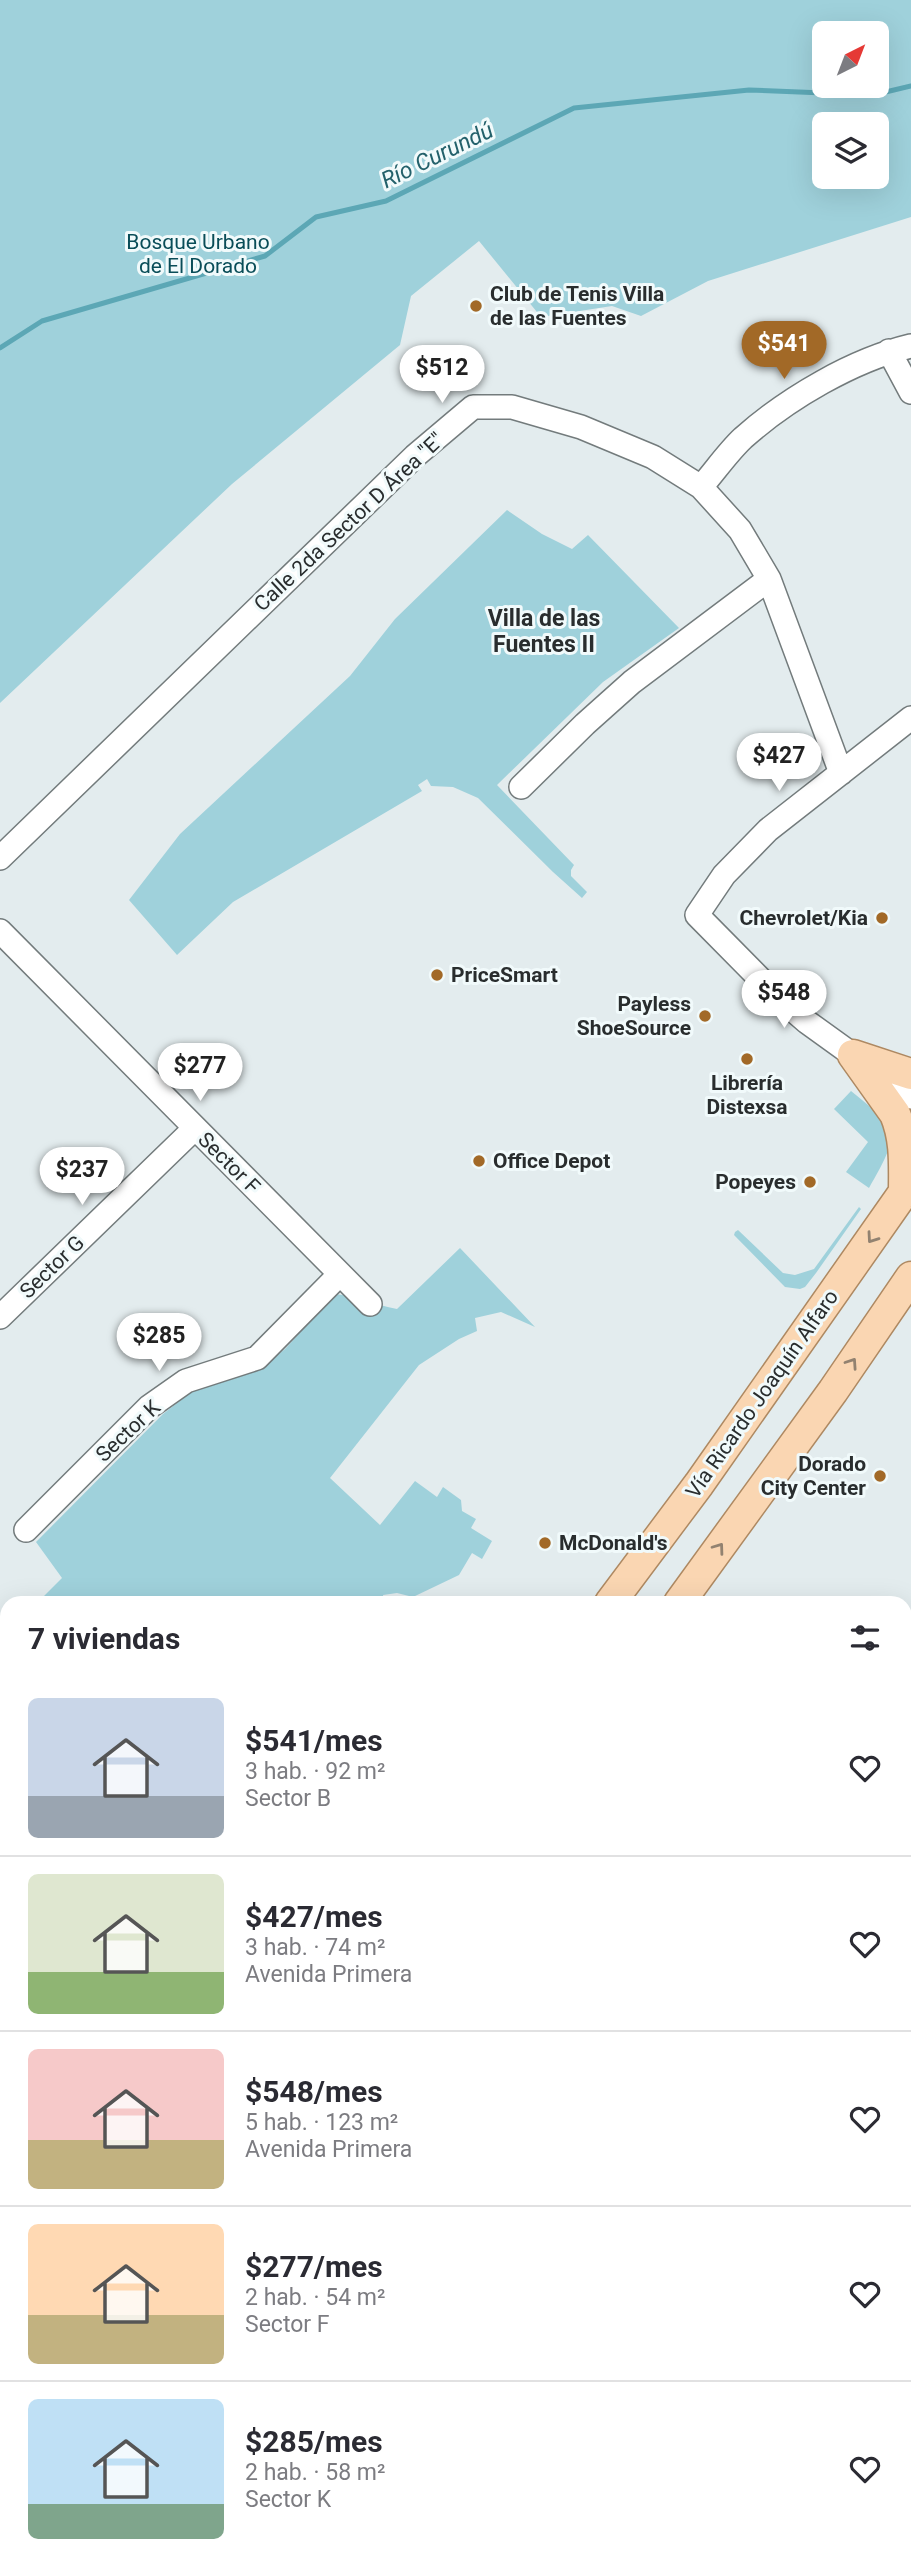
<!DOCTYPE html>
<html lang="es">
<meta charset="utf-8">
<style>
body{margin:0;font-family:Roboto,sans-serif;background:#f2f2f3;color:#2b2b33;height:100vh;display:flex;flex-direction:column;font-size:26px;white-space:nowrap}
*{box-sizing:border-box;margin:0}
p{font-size:23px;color:#7c7c81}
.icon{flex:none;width:38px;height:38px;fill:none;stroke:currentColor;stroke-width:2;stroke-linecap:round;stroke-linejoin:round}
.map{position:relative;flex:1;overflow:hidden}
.panel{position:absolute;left:0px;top:1596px;width:912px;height:973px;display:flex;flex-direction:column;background:#fff;border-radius:21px 21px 0 0;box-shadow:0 7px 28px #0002}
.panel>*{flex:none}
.needle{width:46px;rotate:42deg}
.fabs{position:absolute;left:812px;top:21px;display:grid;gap:14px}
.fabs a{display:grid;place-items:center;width:77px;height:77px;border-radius:10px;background:#fff;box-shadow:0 7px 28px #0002;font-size:35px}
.price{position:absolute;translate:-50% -60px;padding:0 16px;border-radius:24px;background:#fff;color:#222;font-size:23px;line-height:46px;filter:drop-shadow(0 2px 4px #0008)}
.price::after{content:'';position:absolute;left:50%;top:42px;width:21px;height:16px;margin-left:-10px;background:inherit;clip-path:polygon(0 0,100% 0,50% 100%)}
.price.active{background:#a26927;color:#fff}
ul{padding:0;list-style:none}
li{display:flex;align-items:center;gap:21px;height:175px;padding:0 28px}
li+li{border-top:2px solid #e1e1e2}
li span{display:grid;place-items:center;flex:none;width:196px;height:140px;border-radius:10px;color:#555}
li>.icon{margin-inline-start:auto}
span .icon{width:84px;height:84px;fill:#fffc;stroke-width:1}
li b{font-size:30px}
h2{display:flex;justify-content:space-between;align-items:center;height:84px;padding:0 28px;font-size:30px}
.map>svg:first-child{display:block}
.green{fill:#9fd1db;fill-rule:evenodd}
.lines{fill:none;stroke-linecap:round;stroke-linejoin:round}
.stream{stroke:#5ca7b5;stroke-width:5}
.minor-casing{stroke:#737b7c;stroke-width:26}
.major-casing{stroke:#ae8962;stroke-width:33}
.minor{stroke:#fff;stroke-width:23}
.major{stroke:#fad6b2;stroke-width:30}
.oneway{stroke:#928270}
.poi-dot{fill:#a26927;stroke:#f1fafb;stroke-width:2.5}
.labels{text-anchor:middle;stroke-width:6;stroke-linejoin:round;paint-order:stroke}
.park-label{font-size:21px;fill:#094d58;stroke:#f1fafb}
.poi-label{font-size:21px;font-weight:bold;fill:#292d2e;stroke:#f1fafb;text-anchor:start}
.street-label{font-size:21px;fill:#292d2e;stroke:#f1fafb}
.water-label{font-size:23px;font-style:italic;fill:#23616b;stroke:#f1fafb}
.neighbourhood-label{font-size:23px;font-weight:bold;fill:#292d2e;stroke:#f1fafb}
</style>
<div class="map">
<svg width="911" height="2569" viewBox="0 0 911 2569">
<rect width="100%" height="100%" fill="#e3ecee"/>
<path class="green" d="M0,0h911v217l-203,64 -67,35 -29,-10 -71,11 -62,-76 -68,55 -11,49 -168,139 -232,219zM824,33h53v53h-53zM824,124h53v53h-53z
M507,510l35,24 30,15 16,-14 91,93 -76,54 -106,103 77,80 -3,5v6l16,16 -5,6 -29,-26 -75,-74 -25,-11 -22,-1 -4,-7 -9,6 4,6 -189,111 -56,53 -48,-55 51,-66 170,-158 45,-57z
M851,1091c49,39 49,43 18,97l-23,-16 22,-30 -34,-33z
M859,1207l2,2 -45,64 -11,14 -5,2 -15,-2 -51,-52 1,-3 3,-2 45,43 12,2 19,-6z
M460,1248l75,79 -34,-15 -26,6 2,13 -18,8 -40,26 -89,113 50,47 35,-44 22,16 6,-10 18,13 1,11 14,8 -5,9 21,13 -10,18 -10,-6 -13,22 -46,22 -16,-4 -14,2 1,8h-347l25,-25 -26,-36 127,-128 32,-25 66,-21 24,-19 50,-55c21,2 40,11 62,15z
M0,1798l7,8v74l-7,6z
M784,2562h116l-6,7h-113z"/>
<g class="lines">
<path class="stream" d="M0,348l42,-27 223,-65 51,-39 70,-16 188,-93 175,-18 124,5 38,-9"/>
<g class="minor-casing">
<path id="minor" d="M889,351l22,41
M701,487c14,-16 27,-35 42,-49 45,-40 110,-78 168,-92
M911,718l-143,112 -44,45 -27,40 80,81 30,26 104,75
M521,787l64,-63 47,-42 137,-103
M0,858l415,-402 58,-49h39l69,20 72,30 48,30 39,43 29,49 72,194
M0,931l370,373
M0,1317l194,-188
M26,1530l123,-123 37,-26 71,-23 83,-84
M0,1720l7,8
M0,1760l7,-6
M905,1813l6,-11
M905,1991l6,-3
M905,2162l6,5
M905,2408l6,-7
M464,2562l13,7
M513,2569l4,-7"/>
</g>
<g class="major-casing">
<path id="major" d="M853,1055l42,59c11,26 9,52 9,79
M853,1055l58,19
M610,1603l89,-119 212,-302
M679,1603l154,-212 78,-114
M0,2304l7,2
M0,2524l7,-13
M34,2569l4,-7"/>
</g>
<use href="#minor" class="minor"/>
<use href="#major" class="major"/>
</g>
<defs><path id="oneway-chevron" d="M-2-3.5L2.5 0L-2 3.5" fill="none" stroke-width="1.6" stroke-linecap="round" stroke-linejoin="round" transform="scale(1.75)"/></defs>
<g class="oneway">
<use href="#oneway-chevron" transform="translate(872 1238) rotate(125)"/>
<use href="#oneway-chevron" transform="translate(852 1363) rotate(-56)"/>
<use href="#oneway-chevron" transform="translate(719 1548) rotate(-54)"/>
</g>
<g class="poi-dot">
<circle cx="476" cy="306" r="7"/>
<circle cx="882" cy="918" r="7"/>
<circle cx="437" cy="975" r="7"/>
<circle cx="705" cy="1016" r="7"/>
<circle cx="747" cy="1059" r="7"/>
<circle cx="479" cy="1161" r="7"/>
<circle cx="810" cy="1182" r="7"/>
<circle cx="880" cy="1476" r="7"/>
<circle cx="545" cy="1543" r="7"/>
</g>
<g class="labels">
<g class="park-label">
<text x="198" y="249">Bosque Urbano<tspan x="198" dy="24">de El Dorado</tspan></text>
</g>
<g class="poi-label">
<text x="490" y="301">Club de Tenis Villa<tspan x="490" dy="24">de las Fuentes</tspan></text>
<text x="868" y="925" text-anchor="end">Chevrolet/Kia</text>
<text x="451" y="982">PriceSmart</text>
<text x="691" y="1011" text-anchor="end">Payless<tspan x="691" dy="24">ShoeSource</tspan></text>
<text x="747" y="1090" text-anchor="middle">Librería<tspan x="747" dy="24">Distexsa</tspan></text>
<text x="493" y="1168">Office Depot</text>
<text x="796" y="1189" text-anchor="end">Popeyes</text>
<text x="866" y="1471" text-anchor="end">Dorado<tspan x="866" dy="24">City Center</tspan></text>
<text x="559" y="1550">McDonald's</text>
</g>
<g class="street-label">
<text transform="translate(349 522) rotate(-43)" y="7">Calle 2da Sector D Área "E"</text>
<text transform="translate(229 1163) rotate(45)" y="7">Sector F</text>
<text transform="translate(52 1267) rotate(-44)" y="7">Sector G</text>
<text transform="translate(762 1394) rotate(-55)" y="7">Vía Ricardo Joaquín Alfaro</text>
<text transform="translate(128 1431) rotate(-43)" y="7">Sector K</text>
</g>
<g class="water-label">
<text transform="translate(437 155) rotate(-26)" y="8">Río Curundú</text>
</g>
<g class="neighbourhood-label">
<text x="544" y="626">Villa de las<tspan x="544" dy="26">Fuentes II</tspan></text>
</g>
</g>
</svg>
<div class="fabs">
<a><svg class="needle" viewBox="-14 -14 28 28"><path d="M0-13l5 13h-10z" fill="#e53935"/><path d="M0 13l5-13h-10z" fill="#7c7c81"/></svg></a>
<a><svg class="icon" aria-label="layers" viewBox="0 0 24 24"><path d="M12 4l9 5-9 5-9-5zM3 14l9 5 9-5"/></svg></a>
</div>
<b class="price active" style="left:784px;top:381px">$541</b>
<b class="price" style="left:442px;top:405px">$512</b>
<b class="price" style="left:779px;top:793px">$427</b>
<b class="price" style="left:784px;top:1030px">$548</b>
<b class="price" style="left:200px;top:1103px">$277</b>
<b class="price" style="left:82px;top:1207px">$237</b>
<b class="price" style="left:159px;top:1373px">$285</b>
<section class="panel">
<h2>7 viviendas<svg class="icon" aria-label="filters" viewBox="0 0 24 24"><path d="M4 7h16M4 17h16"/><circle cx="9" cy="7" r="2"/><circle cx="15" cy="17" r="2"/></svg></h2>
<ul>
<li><span style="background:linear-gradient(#c9d6e8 70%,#9aa5b1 0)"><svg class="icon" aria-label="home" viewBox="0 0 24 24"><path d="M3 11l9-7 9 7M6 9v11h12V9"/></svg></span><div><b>$541/mes</b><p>3 hab. · 92 m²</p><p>Sector B</p></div><svg class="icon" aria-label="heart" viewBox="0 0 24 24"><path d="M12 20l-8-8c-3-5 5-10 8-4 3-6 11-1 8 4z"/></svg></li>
<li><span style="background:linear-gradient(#dfe7d0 70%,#8fb573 0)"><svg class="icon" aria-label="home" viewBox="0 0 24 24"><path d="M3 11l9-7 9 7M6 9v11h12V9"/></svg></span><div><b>$427/mes</b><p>3 hab. · 74 m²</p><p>Avenida Primera</p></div><svg class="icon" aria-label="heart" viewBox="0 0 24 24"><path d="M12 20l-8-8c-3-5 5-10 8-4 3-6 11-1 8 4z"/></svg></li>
<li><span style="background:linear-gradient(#f6c9c9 65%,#c2b280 0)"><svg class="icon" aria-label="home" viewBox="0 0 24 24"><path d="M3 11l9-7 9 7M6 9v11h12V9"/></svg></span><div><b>$548/mes</b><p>5 hab. · 123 m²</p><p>Avenida Primera</p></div><svg class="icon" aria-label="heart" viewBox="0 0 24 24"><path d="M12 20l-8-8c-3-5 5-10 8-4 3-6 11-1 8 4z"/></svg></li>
<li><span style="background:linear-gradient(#ffd9b3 65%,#c2b280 0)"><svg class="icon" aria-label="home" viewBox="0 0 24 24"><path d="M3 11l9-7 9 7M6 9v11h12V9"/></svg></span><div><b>$277/mes</b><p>2 hab. · 54 m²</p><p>Sector F</p></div><svg class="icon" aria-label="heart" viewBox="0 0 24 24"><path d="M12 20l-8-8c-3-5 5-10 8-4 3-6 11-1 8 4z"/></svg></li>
<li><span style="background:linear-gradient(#bfe0f5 75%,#7fa58c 0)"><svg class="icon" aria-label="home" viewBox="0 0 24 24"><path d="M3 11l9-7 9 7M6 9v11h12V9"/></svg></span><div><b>$285/mes</b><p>2 hab. · 58 m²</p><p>Sector K</p></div><svg class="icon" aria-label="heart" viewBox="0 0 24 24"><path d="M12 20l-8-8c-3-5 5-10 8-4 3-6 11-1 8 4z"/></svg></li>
</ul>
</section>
</div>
